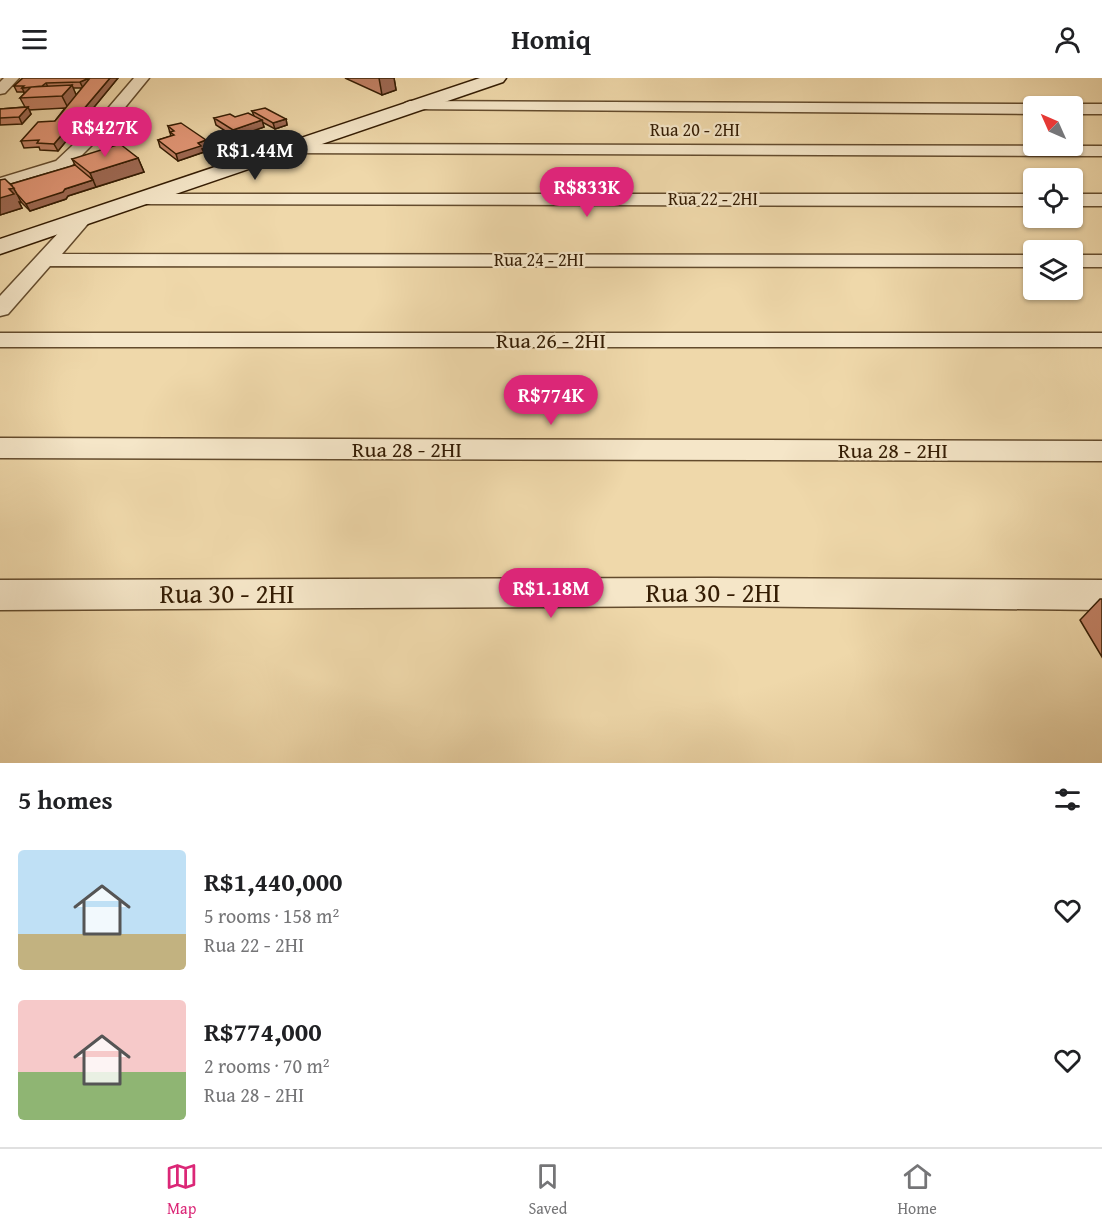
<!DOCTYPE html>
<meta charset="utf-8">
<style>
body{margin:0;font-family:"Gentium Book Plus",serif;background:#f6f6f6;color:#202124;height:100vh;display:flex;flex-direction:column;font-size:22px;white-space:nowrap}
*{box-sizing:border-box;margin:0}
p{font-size:20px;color:#757577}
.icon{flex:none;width:33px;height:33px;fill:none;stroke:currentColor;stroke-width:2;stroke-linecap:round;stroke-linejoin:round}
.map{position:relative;height:685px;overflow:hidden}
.sheet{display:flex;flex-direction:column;background:#fff;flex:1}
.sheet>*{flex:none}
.needle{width:39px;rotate:315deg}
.fabs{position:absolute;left:1023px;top:18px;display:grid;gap:12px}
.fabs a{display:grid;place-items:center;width:60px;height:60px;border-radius:6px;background:#fff;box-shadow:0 2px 4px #0004;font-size:30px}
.price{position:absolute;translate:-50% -51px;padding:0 14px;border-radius:21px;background:#db2777;color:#fff;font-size:20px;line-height:39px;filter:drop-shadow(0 2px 3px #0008)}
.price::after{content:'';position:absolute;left:50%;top:36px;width:18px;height:14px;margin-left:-9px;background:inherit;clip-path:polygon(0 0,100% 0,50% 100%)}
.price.current{background:#222;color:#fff}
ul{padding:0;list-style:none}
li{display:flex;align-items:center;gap:18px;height:150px;padding:0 18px}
li span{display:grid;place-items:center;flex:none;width:168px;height:120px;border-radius:6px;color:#555}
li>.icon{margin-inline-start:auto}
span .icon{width:72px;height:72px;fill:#fffc;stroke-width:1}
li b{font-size:26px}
h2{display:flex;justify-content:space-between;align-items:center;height:72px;padding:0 18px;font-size:26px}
header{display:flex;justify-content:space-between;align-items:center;height:78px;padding:0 18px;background:#fff;font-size:27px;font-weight:700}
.menu{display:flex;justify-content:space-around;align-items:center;height:84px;border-top:2px solid #e0e0e0;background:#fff;font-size:16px;color:#757577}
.menu a{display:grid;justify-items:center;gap:3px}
.menu .current{color:#db2777}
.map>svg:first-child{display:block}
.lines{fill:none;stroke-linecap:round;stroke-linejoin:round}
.street-casing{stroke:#634b2d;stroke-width:3}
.secondary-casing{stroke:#341c03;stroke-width:3}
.street{fill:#f5e6c8;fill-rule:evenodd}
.secondary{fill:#f5e6c8;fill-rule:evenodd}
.wall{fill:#c28165;stroke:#341c03;stroke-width:1.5;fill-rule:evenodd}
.shaded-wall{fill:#9e6953;stroke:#341c03;stroke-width:1.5}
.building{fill:#e29676;stroke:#341c03;stroke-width:1.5}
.labels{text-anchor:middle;stroke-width:4.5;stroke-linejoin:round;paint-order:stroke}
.far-street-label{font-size:18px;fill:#341c03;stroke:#f5e6c8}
.street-label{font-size:22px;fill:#341c03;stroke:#f5e6c8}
.near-street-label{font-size:27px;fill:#341c03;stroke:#f5e6c8}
</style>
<header><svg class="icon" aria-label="menu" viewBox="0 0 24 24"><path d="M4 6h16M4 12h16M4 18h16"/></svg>Homiq<svg class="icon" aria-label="person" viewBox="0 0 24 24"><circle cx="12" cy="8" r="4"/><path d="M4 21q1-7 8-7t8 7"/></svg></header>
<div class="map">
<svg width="1102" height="685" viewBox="0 0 1102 685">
<rect width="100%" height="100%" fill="#efd8aa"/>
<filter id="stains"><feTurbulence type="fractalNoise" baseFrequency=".00333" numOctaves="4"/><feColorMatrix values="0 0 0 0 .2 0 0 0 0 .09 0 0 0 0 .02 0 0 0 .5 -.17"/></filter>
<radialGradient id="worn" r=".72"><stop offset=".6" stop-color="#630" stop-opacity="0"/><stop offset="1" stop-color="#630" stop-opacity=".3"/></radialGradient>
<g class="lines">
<g class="street-casing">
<path id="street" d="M4,0h15l-14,15 -5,1v-12z
M134,0h15l-45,55 -36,36 -68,20v-11l56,-17 36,-34z
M410,23l624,3 6,2h-6v8l-629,-5 -3,-3 3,-3z
M1072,26h30v10h-30v-8h-6z
M288,66l814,2v10l-820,-3 -2,-4z
M141,116h893v12l-900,-2 -2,-4 2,-4z
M1072,116h30v12h-30z
M82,135l7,2 3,4 -30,35 972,1v12l-984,-1 -42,48 -8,2v-20l75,-81z
M1072,177h30v12h-30z
M0,255h1102v14h-1102z
M0,360l1102,3v20l-1102,-3z
M710,500l392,2v30l-392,-4 -710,4v-30z"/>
</g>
<g class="secondary-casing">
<path id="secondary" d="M480,0h26l-3,4 -503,172v-15z"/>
</g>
<use href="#street" class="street"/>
<use href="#secondary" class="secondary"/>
</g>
<path class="wall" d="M23,0h95l-60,73 -18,-1 -1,-3 -15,1 -3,-7 34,-20 10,-13 -36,2 2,4 -9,10 -22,1v-16l25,-2 -5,-9 4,-4v-2h-7l-3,-6zM73,10h9l-6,7z
M345,0h49l2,12 -14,5z
M252,33l34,8 1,6 -12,4 -13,-7 2,5 -23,8 1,5 -19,6 -5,-4 -3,-6 12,-4 -11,-7 -2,-7 40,-2z
M168,48l40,21 -6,2 2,3 -26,9 -18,-14 -2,-7 13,-4z
M138,80l6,14 -76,24 -2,3 -36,12 -9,-9h-2l3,6 -22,7v-35l11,4 64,-19 -3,-6z
M1100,521h2v58l-22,-37z"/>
<path class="shaded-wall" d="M89,0h2l-8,10 -3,-6z
M110,0h8l-60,73 -4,-7z
M379,0h15l2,12 -14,5z
M46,5l3,6 -24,5 -3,-6z
M72,7l5,12 -9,11 -6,-12z
M28,29l3,7 -9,10 -3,-7z
M286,41l1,6 -12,4 -2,-6z
M262,42l2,7 -23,8 1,5 -19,6 -2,-7 13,-4 -1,-5z
M206,62l2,7 -6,2 2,3 -26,9 -2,-7 22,-11z
M138,80l6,14 -48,15 -6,-14z
M93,102l3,7 -28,9 -2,3 -36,12 -4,-7 39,-15z
M14,110l7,14h-2l3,6 -22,7v-17l9,-9z"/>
<path class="building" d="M23,0h66l-9,4 -34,1 -4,3 -20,2 2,-2h-10z
M90,0h20l-56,66 -17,-1 2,-3 -18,1 17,-19 17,-1z
M72,7l-10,11 -42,2 11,-11z
M28,29l-9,10 -19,1v-9z
M265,30l21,11 -13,4 -21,-12z
M248,35l14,7 -29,10 -19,-12 16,-4 5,3z
M181,45l25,17 -8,3 3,3 -25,8 -18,-14 16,-5 -4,-3 4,-1 -6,-5z
M231,53l9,2 -19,6 -6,-3z
M120,66l18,14 -48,15 -18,-14z
M75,87l18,15 -28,9 -2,3 -37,12 -9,-10 -6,-10z
M5,101l9,9 -5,1 5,5 -14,4v-18z"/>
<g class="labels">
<g class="far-street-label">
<text x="695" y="58">Rua 20 - 2HI</text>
<text x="713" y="127">Rua 22 - 2HI</text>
<text x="539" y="188">Rua 24 - 2HI</text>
</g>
<g class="street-label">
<text x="551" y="270">Rua 26 - 2HI</text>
<text x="407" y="379">Rua 28 - 2HI</text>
<text x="893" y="380">Rua 28 - 2HI</text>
</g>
<g class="near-street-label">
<text x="713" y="524">Rua 30 - 2HI</text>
<text x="227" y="525">Rua 30 - 2HI</text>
</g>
</g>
<rect width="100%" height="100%" filter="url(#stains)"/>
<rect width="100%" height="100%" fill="url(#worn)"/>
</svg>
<div class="fabs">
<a><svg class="needle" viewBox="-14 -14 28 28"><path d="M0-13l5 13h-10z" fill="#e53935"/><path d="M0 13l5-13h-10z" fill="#757577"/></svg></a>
<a><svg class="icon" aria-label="locate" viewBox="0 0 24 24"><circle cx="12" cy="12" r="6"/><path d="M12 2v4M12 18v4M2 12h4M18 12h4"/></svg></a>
<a><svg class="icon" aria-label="layers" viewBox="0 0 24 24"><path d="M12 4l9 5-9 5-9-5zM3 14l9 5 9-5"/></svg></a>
</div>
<b class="price" style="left:105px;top:80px">R$427K</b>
<b class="price current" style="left:255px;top:103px">R$1.44M</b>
<b class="price" style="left:587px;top:140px">R$833K</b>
<b class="price" style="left:551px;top:348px">R$774K</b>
<b class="price" style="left:551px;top:541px">R$1.18M</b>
</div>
<section class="sheet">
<h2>5 homes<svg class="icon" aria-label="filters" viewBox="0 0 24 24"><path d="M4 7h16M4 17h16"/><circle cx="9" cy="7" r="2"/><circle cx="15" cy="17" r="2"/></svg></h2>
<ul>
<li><span style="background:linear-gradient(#bfe0f5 70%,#c2b280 0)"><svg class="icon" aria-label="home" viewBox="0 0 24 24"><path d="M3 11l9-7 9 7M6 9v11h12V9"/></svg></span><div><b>R$1,440,000</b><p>5 rooms · 158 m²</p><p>Rua 22 - 2HI</p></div><svg class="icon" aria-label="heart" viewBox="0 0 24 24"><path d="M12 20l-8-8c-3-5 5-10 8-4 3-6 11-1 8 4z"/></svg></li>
<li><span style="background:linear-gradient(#f6c9c9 60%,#8fb573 0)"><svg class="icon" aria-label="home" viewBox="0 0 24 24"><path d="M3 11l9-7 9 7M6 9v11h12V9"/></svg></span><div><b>R$774,000</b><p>2 rooms · 70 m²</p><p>Rua 28 - 2HI</p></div><svg class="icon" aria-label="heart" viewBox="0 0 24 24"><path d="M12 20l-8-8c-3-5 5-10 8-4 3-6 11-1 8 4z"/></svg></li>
</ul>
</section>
<nav class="menu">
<a class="current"><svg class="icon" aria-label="map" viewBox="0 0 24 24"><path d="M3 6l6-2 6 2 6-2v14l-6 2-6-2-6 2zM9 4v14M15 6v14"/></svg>Map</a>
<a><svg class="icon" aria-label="saved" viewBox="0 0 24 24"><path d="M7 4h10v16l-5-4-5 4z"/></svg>Saved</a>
<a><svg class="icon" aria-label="home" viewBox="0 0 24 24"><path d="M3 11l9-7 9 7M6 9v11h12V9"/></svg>Home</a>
</nav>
